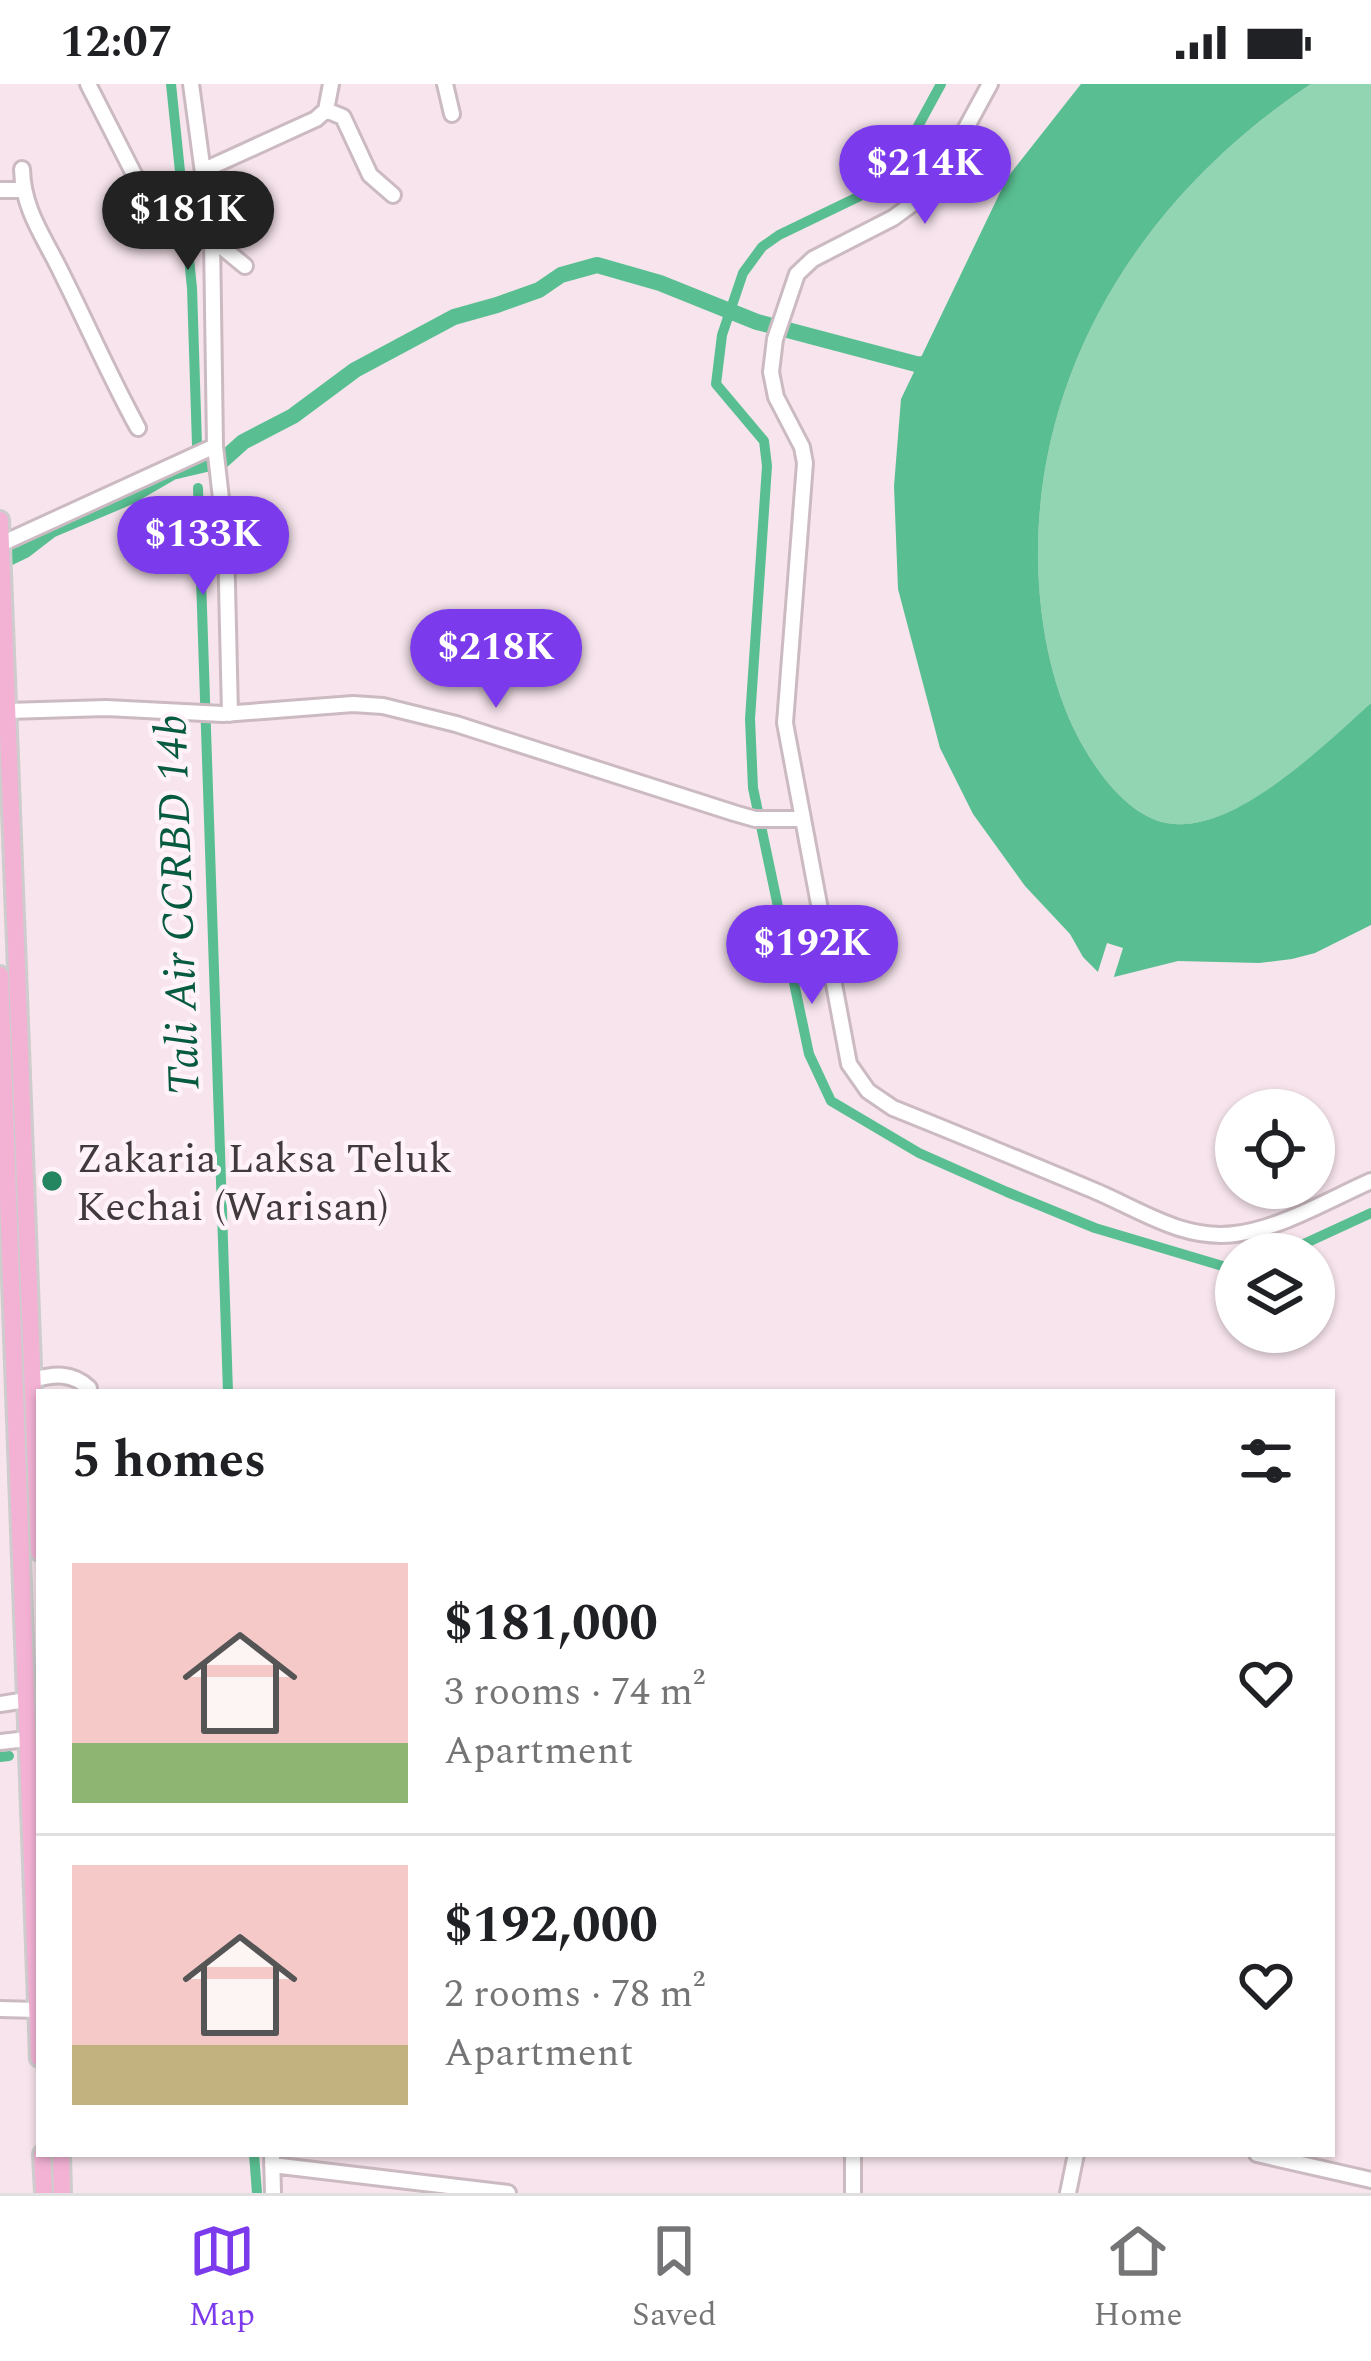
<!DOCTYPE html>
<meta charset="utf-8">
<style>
body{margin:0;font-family:Spectral,serif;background:#f6f6f6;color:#202124;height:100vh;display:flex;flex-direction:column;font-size:45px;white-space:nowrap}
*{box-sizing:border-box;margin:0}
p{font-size:39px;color:#757577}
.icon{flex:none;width:66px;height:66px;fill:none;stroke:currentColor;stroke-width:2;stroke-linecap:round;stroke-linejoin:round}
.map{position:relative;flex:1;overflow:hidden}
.sheet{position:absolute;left:36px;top:1305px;width:1299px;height:768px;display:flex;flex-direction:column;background:#fff;border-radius:0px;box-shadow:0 3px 9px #0004}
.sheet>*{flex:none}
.fabs{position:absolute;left:1215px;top:1005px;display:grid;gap:24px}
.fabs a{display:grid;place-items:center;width:120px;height:120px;border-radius:50%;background:#fff;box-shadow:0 3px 9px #0004;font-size:60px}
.price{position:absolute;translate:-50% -102px;padding:0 27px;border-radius:42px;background:#7c3aed;color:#fff;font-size:39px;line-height:78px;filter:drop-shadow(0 3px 6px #0008)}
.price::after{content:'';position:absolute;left:50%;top:72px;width:36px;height:27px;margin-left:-18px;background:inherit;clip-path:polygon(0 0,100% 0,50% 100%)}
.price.current{background:#222;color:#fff}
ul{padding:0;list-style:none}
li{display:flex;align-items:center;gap:36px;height:300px;padding:0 36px}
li+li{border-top:3px solid #e0e0e0}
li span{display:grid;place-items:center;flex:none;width:336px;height:240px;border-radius:0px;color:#555}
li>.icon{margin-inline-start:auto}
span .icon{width:144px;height:144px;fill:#fffc;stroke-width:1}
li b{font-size:51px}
h2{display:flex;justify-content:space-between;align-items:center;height:144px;padding:0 36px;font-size:51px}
.status{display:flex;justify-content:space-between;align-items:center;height:84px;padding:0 60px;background:#fff;direction:ltr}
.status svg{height:33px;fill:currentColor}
.tabs{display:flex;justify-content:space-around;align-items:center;height:168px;border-top:3px solid #e0e0e0;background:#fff;font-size:33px;color:#757577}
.tabs a{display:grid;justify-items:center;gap:6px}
.tabs .current{color:#7c3aed}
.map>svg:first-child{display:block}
.green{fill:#91d5b3}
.water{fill:#59bf92}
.pier{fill:#f7e4ec}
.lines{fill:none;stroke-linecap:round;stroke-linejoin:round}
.canal{stroke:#59bf92;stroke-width:10}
.river{stroke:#59bf92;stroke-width:16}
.minor-casing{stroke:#ccbac2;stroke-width:20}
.major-casing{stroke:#cecccd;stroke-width:22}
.minor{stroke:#fff;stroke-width:14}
.major{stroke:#f3b2d4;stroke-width:16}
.poi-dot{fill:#248660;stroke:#fff3f9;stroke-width:4.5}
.labels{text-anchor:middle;stroke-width:9;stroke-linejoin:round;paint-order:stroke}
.poi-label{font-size:42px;fill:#413a3d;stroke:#fff3f9;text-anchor:start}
.water-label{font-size:45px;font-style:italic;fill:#065a3d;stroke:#fff3f9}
</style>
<div class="status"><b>12:07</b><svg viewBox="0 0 49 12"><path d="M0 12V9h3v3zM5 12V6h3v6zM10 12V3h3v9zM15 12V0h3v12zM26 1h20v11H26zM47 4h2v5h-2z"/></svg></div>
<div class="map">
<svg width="1371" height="2109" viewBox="0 0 1371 2109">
<rect width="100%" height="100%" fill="#f7e4ec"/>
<path class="green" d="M1311,0h60v619c-46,41 -131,127 -197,121 -44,-3 -79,-54 -97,-89 -27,-53 -38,-116 -39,-176 -2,-198 111,-368 273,-475z"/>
<path class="water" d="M1081,0h230c-162,107 -275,277 -273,475 1,60 12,123 39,176 18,35 53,86 97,89 65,6 151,-80 197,-121v222l-56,28 -23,6 -33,4 -81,-2 -64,16 -16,-5 -15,-15 -13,-23 -45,-48 -52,-72 -33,-66 -42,-159 -4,-103 7,-87 106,-221z"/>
<path class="pier" d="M1107,859l16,5 -11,35 -16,-5z"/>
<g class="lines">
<path class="canal" d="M171,0l21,204 5,157
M941,0l-54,99 -108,52 -17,12 -19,26 -21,62 -6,49 48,57 3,25 -17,253 3,69 56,266 22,47 88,52 88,39 88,36 141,42
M198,404l30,904
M1282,1170l89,-41
M0,1673l9,-1
M254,2070l3,39"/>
<path class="river" d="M0,478l25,-12 26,-20 78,-33 43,-25 51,-12 20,-18 50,-26 62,-46 99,-53 43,-12 42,-15 22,-15 36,-10 63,18 97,39 159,42 22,1"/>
<g class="minor-casing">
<path id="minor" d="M88,0l49,96 -3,15 -18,13
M191,0l21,155 3,207 11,96 4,172
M445,0l7,30
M990,0l-43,79 -24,33 -30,22 -80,41 -16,15 -22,65 -4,33 5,25 26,50 3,16 -20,260 64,341 19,27 25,17c65,26 130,53 195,80 48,19 93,53 147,46 47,-6 93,-34 136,-53
M326,26l17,7 27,58 23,20
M22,85c1,42 23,69 40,105 26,52 48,103 76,154
M204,86l112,-51 10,-9 5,-26
M0,106h22
M212,155l33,27
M1,460l214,-98
M8,627l98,-3 117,6 130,-10 30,2 73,18 278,89 21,6h47
M33,1296c21,-6 39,-8 56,8
M0,1620l26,-4
M0,1658l27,-3
M0,1925l37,1
M272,2070l1,39
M853,2070v39
M1257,2070l114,26
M272,2081l236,28
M1068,2109l8,-39"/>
</g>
<g class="major-casing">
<path id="major" d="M0,436l39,1032
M0,891l39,1083
M42,2070l2,39
M61,2070l1,39"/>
</g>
<use href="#minor" class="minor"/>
<use href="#major" class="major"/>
</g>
<circle class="poi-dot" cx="52" cy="1097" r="12"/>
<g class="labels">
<g class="poi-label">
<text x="76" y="1088">Zakaria Laksa Teluk<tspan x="76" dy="48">Kechai (Warisan)</tspan></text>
</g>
<g class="water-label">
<text transform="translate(176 821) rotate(-92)" y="16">Tali Air CCRBD 14b</text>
</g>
</g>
</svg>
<div class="fabs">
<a><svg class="icon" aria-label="locate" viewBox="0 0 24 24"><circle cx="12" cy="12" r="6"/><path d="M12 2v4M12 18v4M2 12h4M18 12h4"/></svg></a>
<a><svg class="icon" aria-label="layers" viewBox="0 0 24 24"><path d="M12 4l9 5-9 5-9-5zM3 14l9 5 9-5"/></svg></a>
</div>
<b class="price" style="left:925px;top:143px">$214K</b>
<b class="price current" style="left:188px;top:189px">$181K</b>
<b class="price" style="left:203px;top:514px">$133K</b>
<b class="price" style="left:496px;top:627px">$218K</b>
<b class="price" style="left:812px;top:923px">$192K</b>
<section class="sheet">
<h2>5 homes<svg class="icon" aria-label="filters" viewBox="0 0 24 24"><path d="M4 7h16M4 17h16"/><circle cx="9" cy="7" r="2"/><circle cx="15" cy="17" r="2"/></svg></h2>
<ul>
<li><span style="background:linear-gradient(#f6c9c9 75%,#8fb573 0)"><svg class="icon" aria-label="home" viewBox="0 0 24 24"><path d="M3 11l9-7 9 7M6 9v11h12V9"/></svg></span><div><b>$181,000</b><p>3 rooms · 74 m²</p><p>Apartment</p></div><svg class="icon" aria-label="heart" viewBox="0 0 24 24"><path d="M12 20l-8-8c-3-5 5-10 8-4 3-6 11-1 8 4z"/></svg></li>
<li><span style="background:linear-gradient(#f6c9c9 75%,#c2b280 0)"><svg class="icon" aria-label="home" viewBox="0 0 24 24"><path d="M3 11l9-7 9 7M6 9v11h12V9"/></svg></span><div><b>$192,000</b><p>2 rooms · 78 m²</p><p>Apartment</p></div><svg class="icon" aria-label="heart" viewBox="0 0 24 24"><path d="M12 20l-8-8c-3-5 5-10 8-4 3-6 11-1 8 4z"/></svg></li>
</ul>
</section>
</div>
<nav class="tabs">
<a class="current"><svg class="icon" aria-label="map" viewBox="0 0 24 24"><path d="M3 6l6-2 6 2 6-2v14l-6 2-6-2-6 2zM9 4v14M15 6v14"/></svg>Map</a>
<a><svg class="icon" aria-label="saved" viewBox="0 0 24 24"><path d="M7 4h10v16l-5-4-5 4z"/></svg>Saved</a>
<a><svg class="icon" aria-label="home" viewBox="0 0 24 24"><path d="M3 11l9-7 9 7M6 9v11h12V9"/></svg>Home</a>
</nav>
